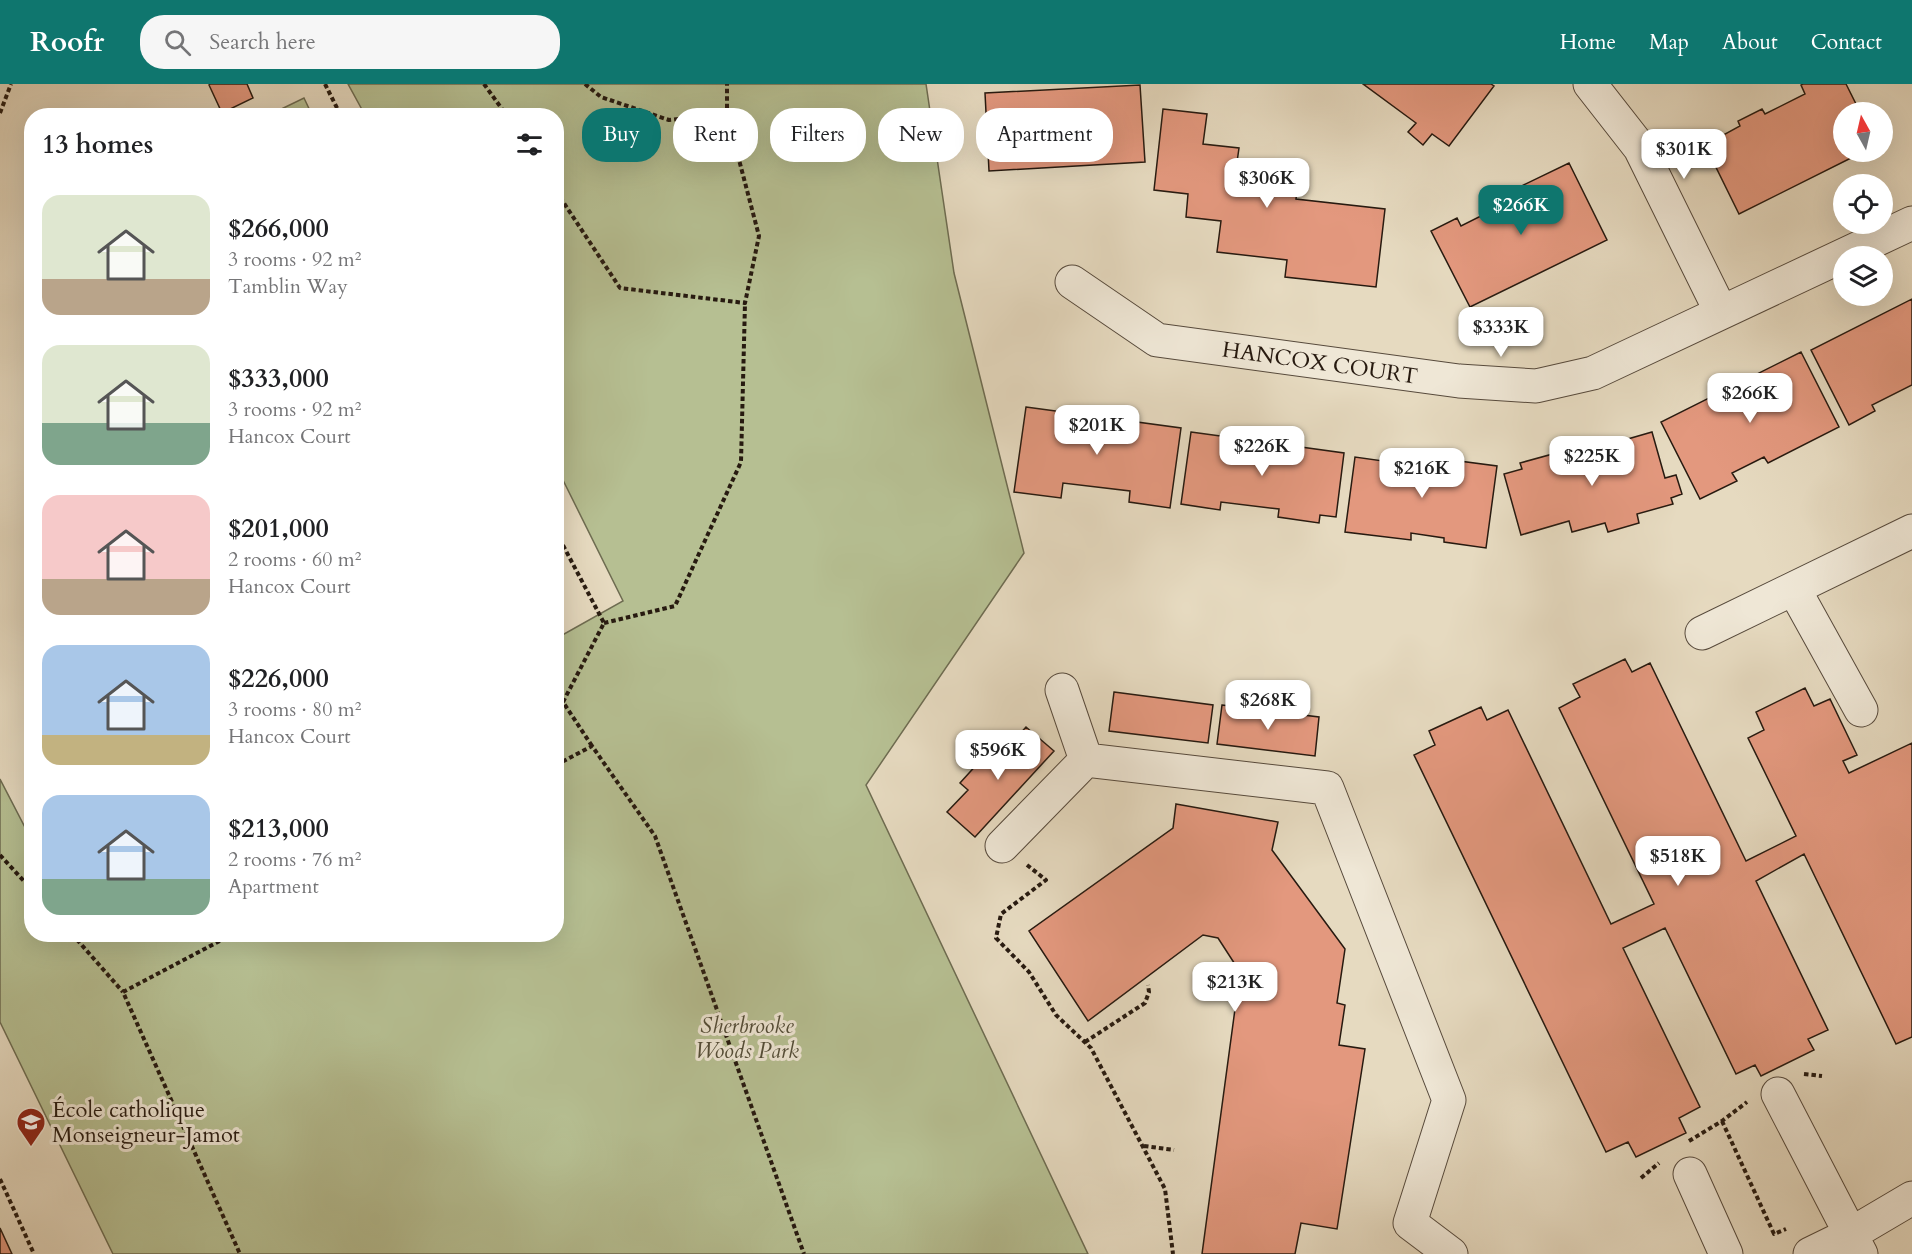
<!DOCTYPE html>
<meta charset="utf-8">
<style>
body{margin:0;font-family:Cardo,serif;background:#f6f6f6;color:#202124;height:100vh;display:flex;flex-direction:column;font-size:22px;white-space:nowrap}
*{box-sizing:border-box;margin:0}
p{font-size:20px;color:#757577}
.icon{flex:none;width:33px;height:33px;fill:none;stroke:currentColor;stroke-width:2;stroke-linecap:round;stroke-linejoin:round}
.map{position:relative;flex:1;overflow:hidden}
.side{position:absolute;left:24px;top:24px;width:540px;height:834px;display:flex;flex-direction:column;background:#fff;border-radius:24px;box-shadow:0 6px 24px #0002}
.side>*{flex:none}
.hud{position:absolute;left:582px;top:24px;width:570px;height:54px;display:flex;gap:12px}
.needle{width:39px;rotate:352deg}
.fabs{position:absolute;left:1833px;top:18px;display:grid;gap:12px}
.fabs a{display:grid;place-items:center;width:60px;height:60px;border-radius:50%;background:#fff;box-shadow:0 6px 24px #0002;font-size:30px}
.price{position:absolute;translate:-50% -51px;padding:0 14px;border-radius:12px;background:#fff;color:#222;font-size:20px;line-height:39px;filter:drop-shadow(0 2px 3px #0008)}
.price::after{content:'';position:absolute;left:50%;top:36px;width:18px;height:14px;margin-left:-9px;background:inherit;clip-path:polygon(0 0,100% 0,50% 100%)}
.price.active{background:#0f766e;color:#fff}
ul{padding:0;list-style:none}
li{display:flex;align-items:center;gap:18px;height:150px;padding:0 18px}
li span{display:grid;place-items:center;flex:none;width:168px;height:120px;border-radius:18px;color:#555}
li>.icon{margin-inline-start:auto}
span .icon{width:72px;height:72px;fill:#fffc;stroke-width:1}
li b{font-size:26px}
h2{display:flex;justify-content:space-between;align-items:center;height:72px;padding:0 18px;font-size:26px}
.chip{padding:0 21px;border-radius:24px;background:#fff;box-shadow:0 6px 24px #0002;font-size:21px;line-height:54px}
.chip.active{background:#0f766e;color:#fff}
header{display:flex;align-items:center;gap:36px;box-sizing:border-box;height:84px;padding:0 30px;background:#0f766e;color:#fff}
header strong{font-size:28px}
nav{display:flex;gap:33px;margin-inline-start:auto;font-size:21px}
.search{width:420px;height:54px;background:#f6f6f6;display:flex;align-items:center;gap:15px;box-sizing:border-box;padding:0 21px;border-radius:24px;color:#757577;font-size:22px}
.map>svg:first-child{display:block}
.green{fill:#b6bf92;stroke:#6e6c51;stroke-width:1.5}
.building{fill:#e3987e;stroke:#271a10;stroke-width:1.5}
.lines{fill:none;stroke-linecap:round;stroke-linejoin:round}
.minor-casing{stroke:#574a3c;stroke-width:35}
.path{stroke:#271a10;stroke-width:4;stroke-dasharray:4.5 3;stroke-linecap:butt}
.minor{stroke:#efe7d6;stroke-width:33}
.labels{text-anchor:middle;stroke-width:6;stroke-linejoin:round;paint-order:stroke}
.street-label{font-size:22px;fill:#271a10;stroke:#efe7d6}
.park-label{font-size:22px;font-style:italic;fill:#524c37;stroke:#efe7d6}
.poi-label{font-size:22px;fill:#271a10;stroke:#efe7d6;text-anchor:start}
</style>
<header>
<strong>Roofr</strong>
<div class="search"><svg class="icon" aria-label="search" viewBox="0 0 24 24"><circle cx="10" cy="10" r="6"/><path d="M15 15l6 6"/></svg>Search here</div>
<nav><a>Home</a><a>Map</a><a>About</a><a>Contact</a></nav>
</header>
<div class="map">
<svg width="1912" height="1170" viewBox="0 0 1912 1170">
<rect width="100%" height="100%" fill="#e6dac0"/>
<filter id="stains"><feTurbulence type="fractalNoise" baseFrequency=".00333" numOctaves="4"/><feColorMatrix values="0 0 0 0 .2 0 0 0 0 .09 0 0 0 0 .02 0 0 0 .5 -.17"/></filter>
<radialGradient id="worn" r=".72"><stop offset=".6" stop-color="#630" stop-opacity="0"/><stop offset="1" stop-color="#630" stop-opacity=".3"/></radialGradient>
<path class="green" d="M348,0h578l28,189 70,280 -158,232 222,469h-975l-113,-232v-243l31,60 1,95h524l1,-296 66,-37 -66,-133 -1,-352 -191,-1z
M304,14l8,17h-43z"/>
<path class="building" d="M210,0h37l6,14 -31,15 -13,-28z
M1363,0h128l3,2 -45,60 -17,-12 -9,11 -15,-13 8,-9z
M1803,0h43l14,28h-16v40h19l-124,62 -34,-69 35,-19 -2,-5 24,-12 3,5 40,-20 -4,-9z
M1140,1l5,77 -156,9 -4,-78z
M1163,25l44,5 -4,30 36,4 -3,21 63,7 -3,23 89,10 -9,78 -91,-10 2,-17 -70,-8 4,-31 -35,-4 2,-23 -34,-4z
M1569,79l38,77 -137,67 -39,-76 26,-13 4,8 50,-25 -4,-8z
M1912,215v86l-40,20 3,6 -26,14 -38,-75z
M1801,268l38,75 -71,36 -4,-6 -32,16 5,8 -37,18 -39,-77z
M1026,323l155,21 -11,80 -41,-6 1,-11 -67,-8 -2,15 -47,-6z
M1191,348l153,21 -8,64 -16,-2 -1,8 -41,-6 1,-8 -58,-7 -1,8 -39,-6z
M1652,348l13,46 11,-3 6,19 -11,4 2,6 -36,10 2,9 -31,9 -3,-9 -33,9 -3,-11 -48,14 -17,-61 18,-5 -2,-6 40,-11 2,6z
M1398,369l99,13 -11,82 -42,-6v-4l-33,-5v7l-66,-8 10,-75 42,6z
M1625,575l7,13 18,-9 96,198 50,-25 -48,-98 16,-8 -8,-18 49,-24 9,18 16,-7 27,56 -14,6 6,12 63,-30v294l-16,7 -92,-190 -48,27 72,149 -20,9 6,11 -53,26 -6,-11 -19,9 -71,-146 -42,20 77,159 -21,11 7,15 -50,24 -8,-15 -22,10 -192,-397 21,-10 -6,-14 52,-24 6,13 21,-10 103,214 43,-20 -95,-196 21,-11 -7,-13z
M1114,608l99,13 -5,38 -99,-12z
M1222,621l97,12 -4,39 -98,-12z
M1026,643l28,24 -79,86 -28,-25 21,-22 -8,-7 29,-32 8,8z
M1176,720l102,18 -6,28 73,99 -8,54 8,2 -6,40 26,4 -28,180 -36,-6 -6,31h-93l38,-282 -22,-34 -15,-3 -115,86 -59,-90 144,-103z
M0,1144l12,26h-12z"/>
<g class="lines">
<g class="minor-casing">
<path id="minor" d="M1590,0l50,64 81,164
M1072,198l85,58 302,41 77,5 57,-13 319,-150
M1794,505l67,121
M1702,549l210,-102
M1086,676l241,28 122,312 -39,123 41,31
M1002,762l84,-86 -24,-70
M1778,1010l83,160
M1690,1090l36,80
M1810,1170l41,-20 61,-36"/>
</g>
<path class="path" d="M325,0l16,32
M484,0l23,32
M585,0l16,13 68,23 58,-6
M0,29l11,-29
M556,107l64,97 125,15 14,-67 -32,-122v-30
M556,448l48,91 -41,79 29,44
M604,539l71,-17 66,-144 4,-159
M556,681l36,-19 63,90 149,418
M0,771l32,35
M1027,781l19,15 -45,34 -5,24 33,34 27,43 35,33 74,141 8,65
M72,850l51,58
M233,850l-110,58 117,262
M1085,958l60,-39 4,-11 -1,-7
M1804,990l18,2
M1722,1037l52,113 12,-5
M1689,1057l33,-20 25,-19
M1144,1062l30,4
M1641,1094l18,-15
M0,1095l34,75"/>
<use href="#minor" class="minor"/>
</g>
<defs>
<g id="school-pin" transform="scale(1.5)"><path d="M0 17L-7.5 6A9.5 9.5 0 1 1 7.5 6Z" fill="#8f2418" stroke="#efe7d6"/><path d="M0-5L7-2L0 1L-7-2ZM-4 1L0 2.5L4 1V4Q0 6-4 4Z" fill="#fff"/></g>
</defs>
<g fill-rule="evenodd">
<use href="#school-pin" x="31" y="1038"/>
</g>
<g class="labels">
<g class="street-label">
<text transform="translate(1320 278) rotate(8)" y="8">HANCOX COURT</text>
</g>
<g class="park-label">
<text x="747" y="949">Sherbrooke<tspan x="747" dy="25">Woods Park</tspan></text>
</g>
<g class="poi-label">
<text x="52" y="1033">École catholique<tspan x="52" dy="25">Monseigneur-Jamot</tspan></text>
</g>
</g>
<rect width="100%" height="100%" filter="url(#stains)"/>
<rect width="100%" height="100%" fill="url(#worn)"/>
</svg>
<div class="fabs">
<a><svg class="needle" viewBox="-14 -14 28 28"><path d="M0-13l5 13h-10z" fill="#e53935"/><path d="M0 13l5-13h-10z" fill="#757577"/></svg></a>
<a><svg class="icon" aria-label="locate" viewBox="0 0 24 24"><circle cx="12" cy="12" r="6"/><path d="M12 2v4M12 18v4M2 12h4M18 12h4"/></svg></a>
<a><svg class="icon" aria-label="layers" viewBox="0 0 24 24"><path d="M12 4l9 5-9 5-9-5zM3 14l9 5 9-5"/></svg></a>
</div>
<b class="price" style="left:1684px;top:96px">$301K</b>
<b class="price" style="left:1267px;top:125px">$306K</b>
<b class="price active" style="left:1521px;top:152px">$266K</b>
<b class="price" style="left:1501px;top:274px">$333K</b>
<b class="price" style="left:1750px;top:340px">$266K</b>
<b class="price" style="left:1097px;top:372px">$201K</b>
<b class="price" style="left:1262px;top:393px">$226K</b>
<b class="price" style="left:1592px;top:403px">$225K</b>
<b class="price" style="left:1422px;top:415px">$216K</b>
<b class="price" style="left:1268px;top:647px">$268K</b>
<b class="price" style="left:998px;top:697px">$596K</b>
<b class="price" style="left:1678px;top:803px">$518K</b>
<b class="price" style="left:1235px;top:929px">$213K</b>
<div class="hud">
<a class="chip active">Buy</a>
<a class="chip">Rent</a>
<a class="chip">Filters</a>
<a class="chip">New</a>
<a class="chip">Apartment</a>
</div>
<section class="side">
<h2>13 homes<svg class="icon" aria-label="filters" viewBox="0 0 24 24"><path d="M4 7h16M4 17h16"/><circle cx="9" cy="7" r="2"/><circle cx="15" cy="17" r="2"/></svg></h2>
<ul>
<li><span style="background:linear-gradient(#dfe7d0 70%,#b9a48a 0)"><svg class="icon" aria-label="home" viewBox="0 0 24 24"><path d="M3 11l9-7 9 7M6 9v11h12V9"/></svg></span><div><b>$266,000</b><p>3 rooms · 92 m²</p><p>Tamblin Way</p></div></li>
<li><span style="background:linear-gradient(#dfe7d0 65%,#7fa58c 0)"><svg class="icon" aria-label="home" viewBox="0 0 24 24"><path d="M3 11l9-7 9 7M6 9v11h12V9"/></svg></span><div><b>$333,000</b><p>3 rooms · 92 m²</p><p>Hancox Court</p></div></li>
<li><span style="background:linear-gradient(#f6c9c9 70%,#b9a48a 0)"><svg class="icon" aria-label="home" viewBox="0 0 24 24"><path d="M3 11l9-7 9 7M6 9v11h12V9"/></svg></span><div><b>$201,000</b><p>2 rooms · 60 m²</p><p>Hancox Court</p></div></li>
<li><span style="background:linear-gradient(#a9c7e8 75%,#c2b280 0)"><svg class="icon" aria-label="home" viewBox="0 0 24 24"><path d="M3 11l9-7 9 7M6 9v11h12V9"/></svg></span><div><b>$226,000</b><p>3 rooms · 80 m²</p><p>Hancox Court</p></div></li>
<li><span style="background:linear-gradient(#a9c7e8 70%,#7fa58c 0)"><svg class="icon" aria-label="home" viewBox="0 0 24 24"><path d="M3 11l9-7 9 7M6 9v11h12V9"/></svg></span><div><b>$213,000</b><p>2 rooms · 76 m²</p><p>Apartment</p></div></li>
</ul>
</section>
</div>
